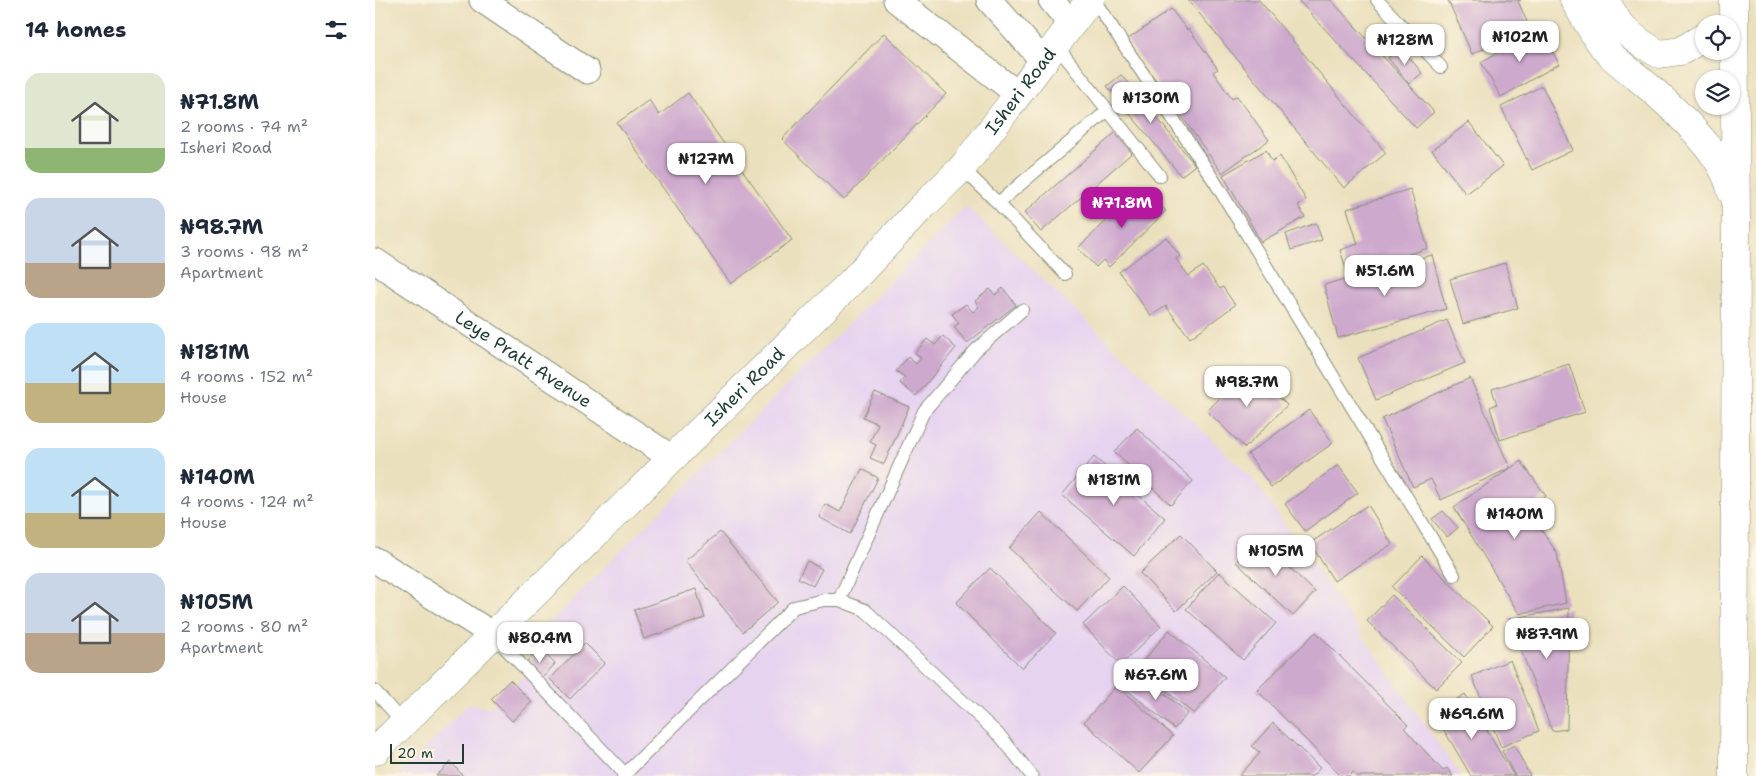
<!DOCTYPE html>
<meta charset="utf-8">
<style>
body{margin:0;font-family:"Shantell Sans",sans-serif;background:#f6f6f7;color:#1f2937;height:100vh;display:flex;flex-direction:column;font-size:19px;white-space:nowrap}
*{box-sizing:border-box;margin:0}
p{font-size:16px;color:#747a83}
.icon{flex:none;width:28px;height:28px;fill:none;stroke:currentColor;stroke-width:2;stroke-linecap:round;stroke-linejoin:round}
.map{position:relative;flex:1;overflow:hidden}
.side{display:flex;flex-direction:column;background:#fff;width:375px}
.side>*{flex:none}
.fabs{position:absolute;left:1320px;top:15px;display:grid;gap:10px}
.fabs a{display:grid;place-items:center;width:45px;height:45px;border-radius:50%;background:#fff;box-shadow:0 1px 4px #0004;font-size:25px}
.scale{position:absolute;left:15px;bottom:12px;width:74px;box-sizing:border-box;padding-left:5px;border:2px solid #1f3d34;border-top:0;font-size:14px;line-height:18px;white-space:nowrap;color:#1f3d34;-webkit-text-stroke:4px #fcf5e5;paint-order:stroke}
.price{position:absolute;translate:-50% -42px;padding:0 11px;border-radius:10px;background:#fff;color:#222;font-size:16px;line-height:32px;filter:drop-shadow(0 1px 2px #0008)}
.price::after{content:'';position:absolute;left:50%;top:30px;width:15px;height:11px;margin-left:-8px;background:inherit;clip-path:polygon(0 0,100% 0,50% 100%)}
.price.selected{background:#b5179e;color:#fff}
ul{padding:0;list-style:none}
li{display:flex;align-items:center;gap:15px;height:125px;padding:0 25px}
li span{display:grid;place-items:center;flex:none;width:140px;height:100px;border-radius:15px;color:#555}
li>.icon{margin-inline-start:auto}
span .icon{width:60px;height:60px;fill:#fffc;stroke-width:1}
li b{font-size:21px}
h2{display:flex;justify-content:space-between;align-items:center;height:60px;padding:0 25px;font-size:21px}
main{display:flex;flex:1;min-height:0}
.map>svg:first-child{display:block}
.built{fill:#e6d3f0}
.building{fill:#cea9ce}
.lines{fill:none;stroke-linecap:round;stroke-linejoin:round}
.service-casing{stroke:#858e78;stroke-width:14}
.minor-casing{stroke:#858e78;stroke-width:27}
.tertiary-casing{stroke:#858e78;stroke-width:29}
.motorway-casing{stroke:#858e78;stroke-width:29}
.service{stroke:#fff;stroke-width:12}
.minor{stroke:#fff;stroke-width:25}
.tertiary{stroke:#fff;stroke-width:28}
.motorway{stroke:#fff;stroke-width:28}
.labels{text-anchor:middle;stroke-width:4.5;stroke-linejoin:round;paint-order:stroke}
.street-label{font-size:18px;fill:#1f3d34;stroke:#fcf5e5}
</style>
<main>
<section class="side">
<h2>14 homes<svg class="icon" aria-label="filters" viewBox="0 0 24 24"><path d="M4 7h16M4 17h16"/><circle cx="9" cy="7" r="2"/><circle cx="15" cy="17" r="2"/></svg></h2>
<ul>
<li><span style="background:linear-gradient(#dfe7d0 75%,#8fb573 0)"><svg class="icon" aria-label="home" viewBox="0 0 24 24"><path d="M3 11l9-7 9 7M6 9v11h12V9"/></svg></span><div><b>₦71.8M</b><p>2 rooms · 74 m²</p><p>Isheri Road</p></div></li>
<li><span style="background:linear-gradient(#c9d6e8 65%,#b9a48a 0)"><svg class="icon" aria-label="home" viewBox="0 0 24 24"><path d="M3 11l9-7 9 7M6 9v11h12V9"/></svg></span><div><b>₦98.7M</b><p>3 rooms · 98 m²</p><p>Apartment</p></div></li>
<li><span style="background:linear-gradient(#bfe0f5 60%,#c2b280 0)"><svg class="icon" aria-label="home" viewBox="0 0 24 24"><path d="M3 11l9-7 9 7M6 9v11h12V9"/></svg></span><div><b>₦181M</b><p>4 rooms · 152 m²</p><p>House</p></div></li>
<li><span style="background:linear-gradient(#bfe0f5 65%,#c2b280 0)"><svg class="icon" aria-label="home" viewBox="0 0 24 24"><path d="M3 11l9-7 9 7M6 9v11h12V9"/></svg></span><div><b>₦140M</b><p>4 rooms · 124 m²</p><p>House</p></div></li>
<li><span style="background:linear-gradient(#c9d6e8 60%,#b9a48a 0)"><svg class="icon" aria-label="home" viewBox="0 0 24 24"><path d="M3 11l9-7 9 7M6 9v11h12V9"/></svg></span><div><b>₦105M</b><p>2 rooms · 80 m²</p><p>Apartment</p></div></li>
</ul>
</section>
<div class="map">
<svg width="1381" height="776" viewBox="0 0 1381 776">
<rect width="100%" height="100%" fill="#fcf5e5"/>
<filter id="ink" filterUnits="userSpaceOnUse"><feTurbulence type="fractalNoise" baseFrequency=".02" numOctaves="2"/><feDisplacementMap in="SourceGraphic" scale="10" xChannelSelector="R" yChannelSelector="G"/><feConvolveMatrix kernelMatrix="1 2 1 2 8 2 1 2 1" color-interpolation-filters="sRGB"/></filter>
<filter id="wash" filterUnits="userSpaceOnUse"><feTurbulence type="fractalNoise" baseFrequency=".0096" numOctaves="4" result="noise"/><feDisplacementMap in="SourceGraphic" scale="20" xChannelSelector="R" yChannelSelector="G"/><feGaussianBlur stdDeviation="1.12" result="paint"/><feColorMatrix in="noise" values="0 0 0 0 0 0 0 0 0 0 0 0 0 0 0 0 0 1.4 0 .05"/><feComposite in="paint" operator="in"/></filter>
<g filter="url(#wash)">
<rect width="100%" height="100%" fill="#ebe0bd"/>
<path class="built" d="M591,206l286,272 209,298h-1063l70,-72 22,4 47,-44 -5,-24z"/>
<g id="blocks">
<path class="building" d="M813,0h71l127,153 -42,35z
M923,0h33l103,112 -18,16z
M1073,0h73l-3,1 12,28 -58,25z
M796,9l16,21 2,-1 29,40 -5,3 19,27 5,-3 32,44 -47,33 -95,-133z
M1165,28l19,36 -58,33 -20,-35z
M509,33l62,61 -102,106 -62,-61z
M1026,47l21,26 -13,11 -21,-26z
M746,75l18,20 4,-3 16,18 -5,4 41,51 -14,11 -74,-90z
M1167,86l31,64 -41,20 -31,-63z
M313,93l104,147 -61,44 -114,-161 32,-23 10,15z
M1094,122l34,44 -37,28 -34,-44z
M740,133l17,20 -91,79 -17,-19z
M891,150l6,11 8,-5 26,44 -8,5 7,12 -44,25 -38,-67z
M767,187l24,24 -57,56 -6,-7 -7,7 -18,-19z
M1035,189l18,59 -80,26 -8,-24 18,-6 -11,-35z
M941,223l6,17 -31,10 -5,-16z
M791,237l14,19 -4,3 13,17 14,-10 17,23 3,-2 12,18 -45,33 -24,-32 -15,10 -32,-44z
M1057,255l14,54 -108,29 -14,-53z
M1130,263l13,45 -55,16 -13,-45z
M628,288l13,17 -49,38 -13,-16 5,-4 -7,-9 14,-10 7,8 6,-5 -4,-6 15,-12 5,6z
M1072,320l18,43 -89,37 -18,-42z
M568,336l13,12 -40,48 -16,-13 5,-6 -9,-6 12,-14 8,7 5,-6 -6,-5 12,-14 8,6z
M1194,364l16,48 -85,28 -10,-33 7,-3 -5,-15z
M874,368l38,37 -42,43 -38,-37z
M1095,378l40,90 -69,32 -10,-21 -18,8 -31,-68z
M500,392l34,15 -25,57 -14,-6 6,-13 -6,-3 8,-18 -15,-7z
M934,410l24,33 -62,44 -23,-33z
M762,428l56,53 -22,24 -57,-53z
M719,457l71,61 -31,38 -72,-61z
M1146,461l25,35 -19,13 30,44 9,50 -47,11 -65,-107z
M963,465l20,28 -53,38 -20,-27z
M487,469l16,9 -28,56 -31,-17 6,-13 15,8z
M993,505l24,39 -58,37 -24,-38z
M1068,511l15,17 -11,9 -15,-18z
M666,512l68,65 -32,34 -68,-63z
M345,532l58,70 -35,30 -58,-71z
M806,534l36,37 -41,40 -36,-38z
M884,538l56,54 -22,24 -57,-54z
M1047,556l71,70 -29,31 -72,-70z
M432,561l15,8 -9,17 -15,-8z
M615,568l66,65 -34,35 -66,-65z
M844,572l57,51 -33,37 -57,-51z
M748,586l38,40 -40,39 -38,-40z
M321,589l9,29 -61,21 -10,-29z
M1017,595l70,68 -26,26 -69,-68z
M1194,608l-2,121 -15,2 -43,-112z
M794,630l56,47 -31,37 -56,-46z
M941,632l92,93 -4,3 39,43 4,-3 6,8h-97l-3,-4 -4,4h-8l-84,-86z
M210,643l20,20 -35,36 -20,-20z
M165,648l15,16 -14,15 -16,-15z
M1135,660l29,71 -38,16 -29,-71z
M763,672l50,41 -14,16 -49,-41z
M135,680l22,22 -20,19 -21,-22z
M742,685l56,51 -34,37 -55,-51z
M1090,694l49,82h-43l-37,-63z
M898,723l47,45 -8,8h-73l21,-23 -8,-7z
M1139,745l16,31h-15l-13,-25z
M76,762l12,14h-27z"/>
</g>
</g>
<g filter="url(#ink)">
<use href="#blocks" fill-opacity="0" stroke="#858e78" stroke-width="1"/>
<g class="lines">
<g class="service-casing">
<path id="service" d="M719,0l121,182 239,393
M1002,0l64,67
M681,45l104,131
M587,168l36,35
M690,274l-67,-71 110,-93
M464,600l85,-189 52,-61 46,-40
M117,634l133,140
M0,691l28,32
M248,776l171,-169 30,-7h15l26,10 136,127 31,39"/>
</g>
<g class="minor-casing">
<g id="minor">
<path d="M107,0l105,71"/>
<path d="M521,0l123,95"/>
<path d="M614,0l55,62"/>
<path d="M676,0l21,25"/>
<path id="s1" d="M0,261l297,197"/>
<path d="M0,560l117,74"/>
</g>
</g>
<g class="tertiary-casing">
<g id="tertiary">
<path id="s2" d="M0,751l476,-469 67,-71 44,-43 128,-168"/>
</g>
</g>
<g class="motorway-casing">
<path id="motorway" d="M1199,0c10,16 19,34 31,49 8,10 21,19 32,28 30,25 87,75 94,114
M1230,0l16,27 20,16 18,11 22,-3 23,-14
M1359,776l2,-555 -2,-221"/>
</g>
<use href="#service" class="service"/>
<use href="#minor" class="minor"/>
<use href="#tertiary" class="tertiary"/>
<use href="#motorway" class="motorway"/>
</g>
</g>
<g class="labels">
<g class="street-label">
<text dy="6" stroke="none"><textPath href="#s2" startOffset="924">Isheri Road</textPath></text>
<text dy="6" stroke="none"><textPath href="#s1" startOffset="178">Leye Pratt Avenue</textPath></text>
<text dy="6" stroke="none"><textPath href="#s2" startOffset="519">Isheri Road</textPath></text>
</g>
</g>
</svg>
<div class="fabs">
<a><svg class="icon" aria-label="locate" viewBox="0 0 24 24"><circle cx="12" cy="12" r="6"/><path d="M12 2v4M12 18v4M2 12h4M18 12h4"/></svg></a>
<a><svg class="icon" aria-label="layers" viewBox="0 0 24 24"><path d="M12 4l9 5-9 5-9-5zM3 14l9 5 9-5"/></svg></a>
</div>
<div class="scale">20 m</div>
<b class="price" style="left:1145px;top:63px">₦102M</b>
<b class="price" style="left:1030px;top:66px">₦128M</b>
<b class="price" style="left:776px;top:124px">₦130M</b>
<b class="price" style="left:331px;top:185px">₦127M</b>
<b class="price selected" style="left:747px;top:229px">₦71.8M</b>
<b class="price" style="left:1010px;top:297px">₦51.6M</b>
<b class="price" style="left:872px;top:408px">₦98.7M</b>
<b class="price" style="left:739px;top:506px">₦181M</b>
<b class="price" style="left:1140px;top:540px">₦140M</b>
<b class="price" style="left:901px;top:577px">₦105M</b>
<b class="price" style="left:1172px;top:660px">₦87.9M</b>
<b class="price" style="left:165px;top:664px">₦80.4M</b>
<b class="price" style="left:781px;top:701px">₦67.6M</b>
<b class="price" style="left:1097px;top:740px">₦69.6M</b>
</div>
</main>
